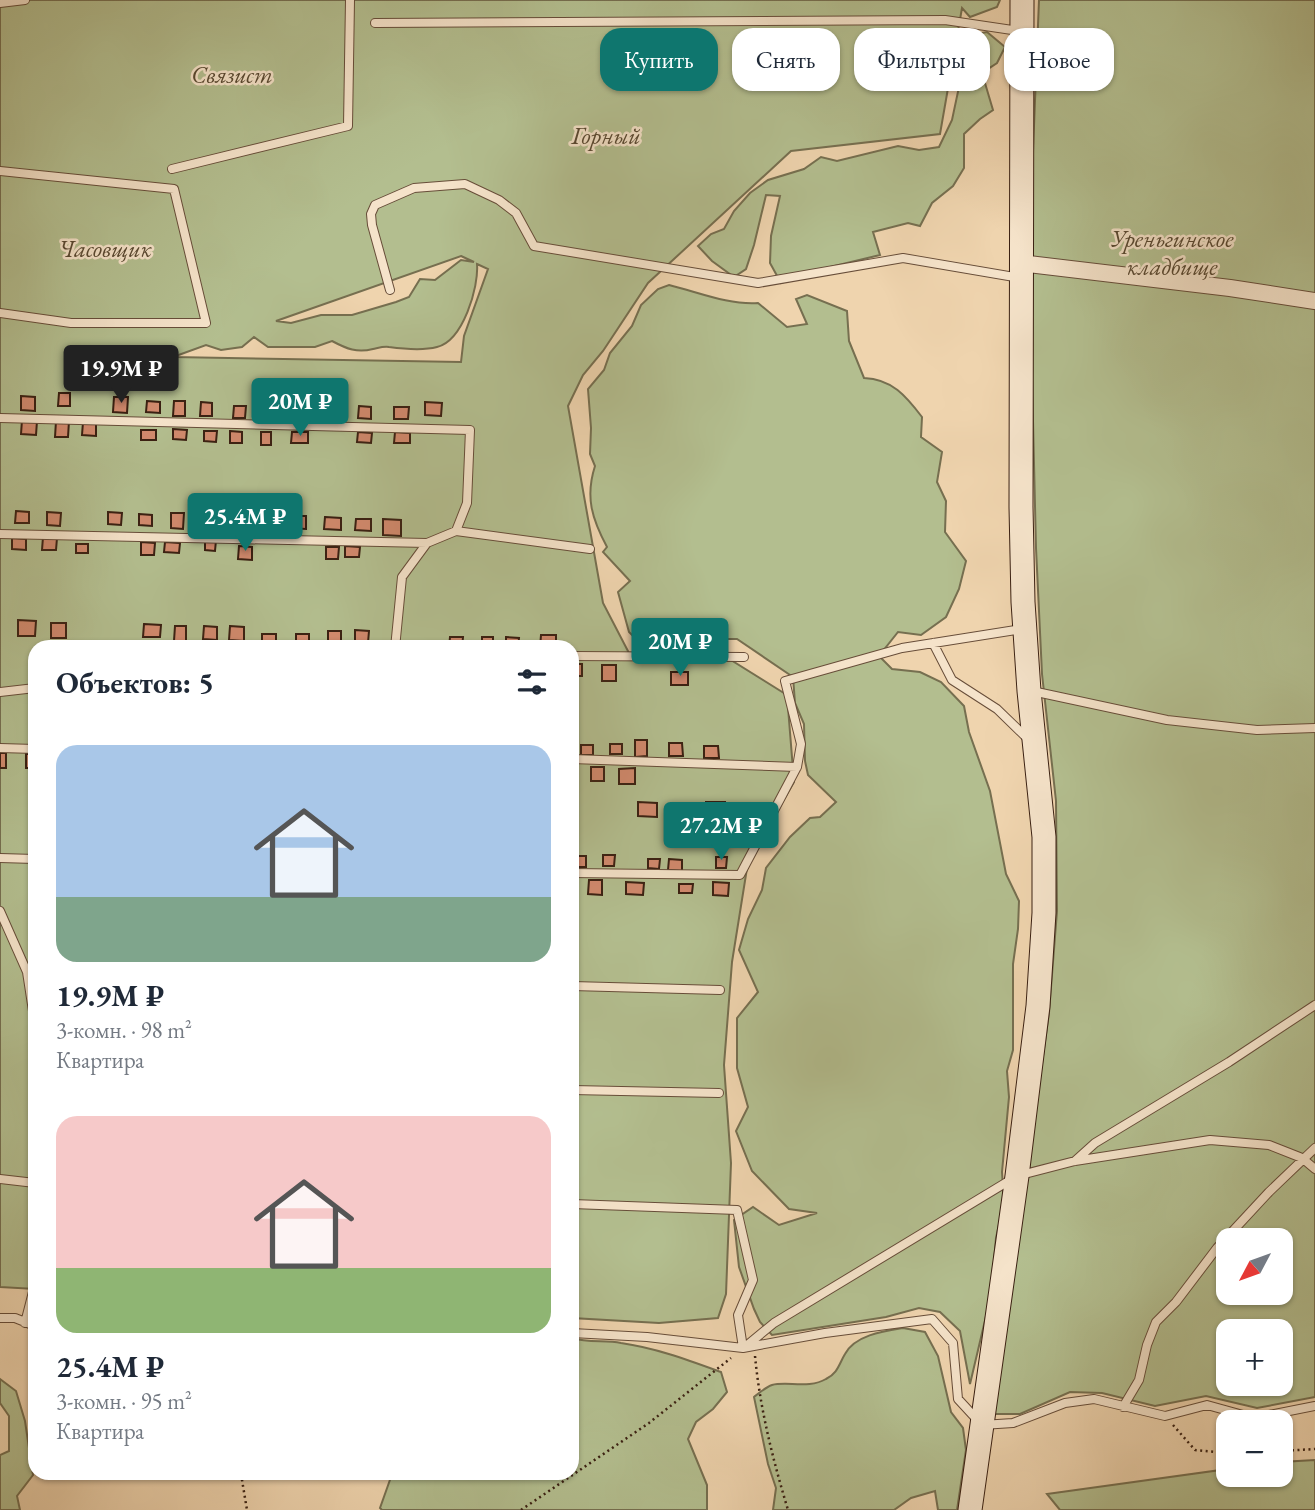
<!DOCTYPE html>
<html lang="ru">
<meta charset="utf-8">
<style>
body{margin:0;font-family:"EB Garamond",serif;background:#f2f2f3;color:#1f2937;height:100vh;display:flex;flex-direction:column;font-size:26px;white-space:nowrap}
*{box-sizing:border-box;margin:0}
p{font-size:23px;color:#747a83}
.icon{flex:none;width:38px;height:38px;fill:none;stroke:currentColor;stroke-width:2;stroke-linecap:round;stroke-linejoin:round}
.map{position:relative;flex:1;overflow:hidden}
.drawer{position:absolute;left:28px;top:640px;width:551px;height:840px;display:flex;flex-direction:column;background:#fff;border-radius:21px;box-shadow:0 2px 5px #0004}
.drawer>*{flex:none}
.guide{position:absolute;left:600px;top:28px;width:609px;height:63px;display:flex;gap:14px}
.needle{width:46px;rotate:229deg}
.fabs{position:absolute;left:1216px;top:1228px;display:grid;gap:14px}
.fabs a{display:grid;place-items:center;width:77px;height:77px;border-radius:14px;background:#fff;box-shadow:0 2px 5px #0004;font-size:35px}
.price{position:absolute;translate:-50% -60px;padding:0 16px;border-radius:7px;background:#0f766e;color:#fff;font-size:23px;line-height:46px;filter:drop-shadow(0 2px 4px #0008)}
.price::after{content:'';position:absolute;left:50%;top:42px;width:21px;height:16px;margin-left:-10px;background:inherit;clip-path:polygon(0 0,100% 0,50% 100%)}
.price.active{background:#222;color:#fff}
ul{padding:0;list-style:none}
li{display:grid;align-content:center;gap:14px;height:371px;padding:0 28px}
li span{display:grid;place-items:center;height:217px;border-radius:21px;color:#555}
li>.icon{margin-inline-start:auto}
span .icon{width:126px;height:126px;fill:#fffc;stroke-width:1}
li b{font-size:30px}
h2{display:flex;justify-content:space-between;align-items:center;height:84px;padding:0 28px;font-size:30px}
.pill{padding:0 24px;border-radius:21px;background:#fff;box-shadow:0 2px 5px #0004;font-size:24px;line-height:63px}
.pill.active{background:#0f766e;color:#fff}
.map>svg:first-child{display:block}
.green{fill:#b3be8f;stroke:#766f50;stroke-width:2;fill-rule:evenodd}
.building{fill:#d28a6e;stroke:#3a2012;stroke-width:2}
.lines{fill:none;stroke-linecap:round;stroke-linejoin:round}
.service-casing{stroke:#674d39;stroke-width:10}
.minor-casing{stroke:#674d39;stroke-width:18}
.secondary-casing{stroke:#3a2012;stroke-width:25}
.path{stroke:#3a2012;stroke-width:2.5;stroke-dasharray:2 3.5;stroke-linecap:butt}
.service{stroke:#f5e3ca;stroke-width:8}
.minor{stroke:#f5e3ca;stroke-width:16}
.secondary{stroke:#f5e3ca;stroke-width:23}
.labels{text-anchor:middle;stroke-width:5;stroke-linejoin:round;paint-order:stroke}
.park-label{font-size:24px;font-style:italic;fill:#584831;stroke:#f5e3ca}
</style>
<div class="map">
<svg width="1315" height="1510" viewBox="0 0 1315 1510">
<rect width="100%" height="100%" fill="#efd4ae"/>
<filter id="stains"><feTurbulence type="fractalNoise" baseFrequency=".00286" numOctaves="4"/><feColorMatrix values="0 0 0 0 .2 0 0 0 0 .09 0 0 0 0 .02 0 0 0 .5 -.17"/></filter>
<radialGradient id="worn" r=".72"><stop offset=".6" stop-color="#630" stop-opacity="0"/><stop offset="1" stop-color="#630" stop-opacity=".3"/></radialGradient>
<path class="green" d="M0,0h1000l-3,7 -27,10 -8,-9 -22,126 -149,17 -143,132 -45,68 -20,24 -15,31 35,197 27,52 96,2 61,38 7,87 -46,80 -16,100 -8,103 7,98 -5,131 -8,24 -59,5 -87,-5v-670h-537v641l-35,-2zM461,256l13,6 -13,-2 -26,20 -15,-1 -11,18 -13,5 -44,13h-31l-30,8 -15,-2zM477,264l11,5 -24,67 -3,26 -288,-5 33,-12 15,5 21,-3 12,-10 14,10h47l17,-6c15,8 25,12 41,8 5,-1 11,-3 16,-2 15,2 33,4 48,0 26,-6 42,-60 40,-83z
M1039,0h276v1397l-58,11 -51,-12 -51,10 -53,-13 -32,-1 -50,22h-27l56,-401 8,-102 -1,-110 -14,-127 -6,-126 -7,-296zM1228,1241h53v52h-53zM1228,1332h53v52h-53z
M987,32l18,15 -8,16 -15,10 11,37 -13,9 -16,15v34l-11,18 -21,17 -12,23 -12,-3 -35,9 7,23 -58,14 -41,14 -11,-20 1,-27 9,-40 -14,-1 -12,50 -8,24 -12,8 -22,-16 -14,-15 13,-12 13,-5 10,-18 16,-18 18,-13 36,-11 17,-12 16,4 61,-15 21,4 20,-3 13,-27 18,-85z
M669,285c29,7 59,20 89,18l29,24 20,-3 -11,-25 11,-4 40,16 2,30 15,37c28,1 42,18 58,39l-1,20 21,15 -5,30 9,19 -1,31 21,29 -7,28 -13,28 -25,18 -23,-3 -19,24 13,13 28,3 21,10 23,24 5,26 21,59 16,83 13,27 -1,28 -5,35v86l-6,21 2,26 -7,75 2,30 -8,36 -5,57 -21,89 -10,-53 -20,-19 -21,-4 -33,9 -114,18 -12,-13 -6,-13 -15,-42 -5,-47 19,-13 26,18 38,-12 -28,-4 -37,-38 -16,-40 12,-24 -11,-39v-50l21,-26 -19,-42 9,-31 14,-29 4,-22 24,-31 20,-19 10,-1 16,-15 -28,-27 -3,-14 -1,-37 -9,-21 -2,-26 -56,-38h-63l-34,4 -11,-11 -11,-40 12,-11 -27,-29 4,-5c-15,-28 -22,-50 -12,-81l-5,-12 1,-26 -3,-39 16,-19 6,-17 22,-27 9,-21 17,-16z
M903,1328l22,4 13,24 13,56 12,16 3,22 -9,60h-19l-3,-19 -24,7 -17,12h-121l3,-22 -8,-24 -14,-67c5,-4 12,-10 18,-12 15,-4 37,4 54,-6 12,-6 13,-15 19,-25 10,-19 39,-23 58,-26z
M572,1338c16,5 33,2 49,5 35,5 67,17 100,29l6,20 -14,17 -17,13 -8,17 19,46v25h-325l-2,-2 11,-31 9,-3h8l18,5h17l-1,-5h130z
M0,1379l16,12 9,30 8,54 -16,21 3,14h-20v-55l9,-4v-35l-9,-13z
M1315,1460v50h-255l-13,-16 181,-25v6h53v-13z"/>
<path class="building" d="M59,393h11v13h-12z
M21,396l14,1v14l-14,-1z
M114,397h14l-1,16 -14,-1z
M147,401l13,1v11l-14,-1z
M174,401h11v15h-12z
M201,402l11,1v13h-12z
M425,402l17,1 -1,13 -16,-1z
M328,405l14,1v10l-15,-1z
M234,406h12l-1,12h-12z
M359,406l12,1v12l-13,-1z
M262,407h11v11l-12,-1z
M297,407l13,1v11l-14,-1z
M394,407h15l-1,12h-14z
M22,420l15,1 -1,14 -15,-1z
M56,421h13l-1,16h-13z
M83,422l13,1v13l-14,-1z
M173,429l14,1 -1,10 -13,-1z
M141,430h15v10h-15z
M204,431h13l-1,11 -12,-1z
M230,431l12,1v11h-12z
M261,432h10v13h-10z
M292,432h16v11h-17z
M358,432l14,1 -1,10 -14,-1z
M395,432l15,1v10h-16z
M16,511l13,1v11h-14z
M47,512l14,1 -1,13 -13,-1z
M108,512l14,1 -1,12 -13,-1z
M171,513h13l-1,16 -12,-1z
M139,514l13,1v11l-13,-1z
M205,515h11l-1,12h-10z
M290,516h16v13l-17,-1z
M256,517h12l-1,12h-11z
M325,517l16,1v12l-17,-1z
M356,519h15v12l-16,-1z
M383,519l18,1v16l-18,-1z
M43,537l14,1 -1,12h-14z
M12,538l14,1v11l-14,-1z
M205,540h11l-1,11 -10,-1z
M141,542l14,1 -1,12h-13z
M165,542l15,1 -1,10 -15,-1z
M76,544h12v9h-12z
M239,546l13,1v13l-14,-1z
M345,546l15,1 -1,10h-14z
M326,547h13l-1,12h-12z
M18,620l18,1 -1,15h-17z
M51,623h15v15h-15z
M144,624l17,1 -1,12h-17z
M175,626h11v16l-12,-1z
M204,626l13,1v13l-14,-1z
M230,626l14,1v14l-15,-1z
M355,630l14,1 -1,12h-13z
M328,631h13v14l-13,-1z
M262,634h14v12h-14z
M296,634h13v12l-13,-1z
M541,635h15v13h-16z
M450,637h13l-1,11h-13z
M482,637h11v11h-11z
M506,637l13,1 -1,10h-12z
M572,664h10v12h-10z
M602,665h14v16h-14z
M671,672h17v13h-17z
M635,740h12v16l-12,1z
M669,743h13l1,13h-14z
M610,744h12v10h-12z
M581,745h12v10h-12z
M704,746h14l1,12h-15z
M0,753h6v15h-6z
M26,754h9v14h-9z
M591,767h13v14h-13z
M635,768v16h-16v-15z
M638,802l19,1v14l-19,-1z
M706,802h19l-1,16 -18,-1z
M748,805l15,1v14h-16z
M673,806l18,1v12l-19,-1z
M603,855h12l-1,11h-11z
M573,856h13v11h-13z
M716,857h11l-1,11h-10z
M648,859h12l-1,10 -11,-1z
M669,859l13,1v11l-14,-1z
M589,880h13v15l-14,-1z
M626,882l18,1 -1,12 -17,-1z
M713,882l16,1 -1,13 -15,-1z
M679,884h14l-1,9h-13z"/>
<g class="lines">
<g class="service-casing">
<path id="service" d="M0,3l25,-3
M375,23l570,-3 74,11
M172,169l176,-43 2,-126
M0,171l174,18 32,134h-135l-71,-10
M390,290l-18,-65 -1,-11 4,-9 39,-17 51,-4 34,16 17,13 18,33 224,37 145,-25 117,20
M0,418l470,12 -3,73 -11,28 -29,12 -25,34 -7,71
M456,531l134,18
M0,534l427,9
M933,643l19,37 45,29 32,31
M572,656l172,1
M1032,691l135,29 90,10 58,-2
M0,692l35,-4
M0,748l35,1
M572,759l225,8 4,-23 -16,-63 117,-33 120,-19
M0,858l35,1
M572,873l168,2 57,-108
M0,911l27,61 8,52
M572,986l148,4
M572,1090l147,3
M1075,1161l20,-18 134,-81 86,-57
M0,1179l35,4
M572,1204l165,6 16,70 -15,35 5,33
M0,1318h15l20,8
M25,1323l10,-39
M572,1333l75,4 96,11 82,-15 107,-14 21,24 5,56 24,26 31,-2 52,-20 29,-4 71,17 42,-11 47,13 61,-12
M746,1346l28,-23 243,-147 58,-15 135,-21 59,5 33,13 13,11
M1123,1407l16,-27 8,-35 9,-23 20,-20 41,-54 52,-56 46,-44"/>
</g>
<g class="minor-casing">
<path id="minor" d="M1020,263l210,25 85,13"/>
</g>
<g class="secondary-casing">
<path id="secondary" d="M970,1510l47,-334 21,-170 6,-93v-76l-15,-146 -6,-89 -2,-95 1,-507"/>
</g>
<path class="path" d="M755,1356c5,53 18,104 33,154
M1173,1425l22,25 33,3
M1281,1451l34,-2
M241,1474l6,36
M521,1510l128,-87 82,-65"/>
<use href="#service" class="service"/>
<use href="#minor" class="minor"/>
<use href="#secondary" class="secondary"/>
</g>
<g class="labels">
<g class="park-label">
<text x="232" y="83">Связист</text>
<text x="606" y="144">Горный</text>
<text x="1172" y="247">Уреньгинское<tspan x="1172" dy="28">кладбище</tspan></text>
<text x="105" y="257">Часовщик</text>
</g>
</g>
<rect width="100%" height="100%" filter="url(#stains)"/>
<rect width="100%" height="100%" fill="url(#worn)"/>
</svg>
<div class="fabs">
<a><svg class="needle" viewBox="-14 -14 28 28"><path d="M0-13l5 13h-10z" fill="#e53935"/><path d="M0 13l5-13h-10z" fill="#747a83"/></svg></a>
<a>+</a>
<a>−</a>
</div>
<b class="price active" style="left:121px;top:405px">19.9M ₽</b>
<b class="price" style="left:300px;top:438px">20M ₽</b>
<b class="price" style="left:245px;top:553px">25.4M ₽</b>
<b class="price" style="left:680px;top:678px">20M ₽</b>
<b class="price" style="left:721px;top:862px">27.2M ₽</b>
<div class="guide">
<a class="pill active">Купить</a>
<a class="pill">Снять</a>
<a class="pill">Фильтры</a>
<a class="pill">Новое</a>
</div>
<section class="drawer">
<h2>Объектов: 5<svg class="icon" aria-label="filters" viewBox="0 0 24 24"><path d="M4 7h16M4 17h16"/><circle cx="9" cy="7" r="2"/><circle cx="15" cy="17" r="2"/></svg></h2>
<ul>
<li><span style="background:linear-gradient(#a9c7e8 70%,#7fa58c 0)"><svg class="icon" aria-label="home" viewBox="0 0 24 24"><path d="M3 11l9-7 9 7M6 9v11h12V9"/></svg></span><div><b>19.9M ₽</b><p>3-комн. · 98 m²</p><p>Квартира</p></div></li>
<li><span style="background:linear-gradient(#f6c9c9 70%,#8fb573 0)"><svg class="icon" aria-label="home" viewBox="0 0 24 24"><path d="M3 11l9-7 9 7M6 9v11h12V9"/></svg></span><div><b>25.4M ₽</b><p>3-комн. · 95 m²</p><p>Квартира</p></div></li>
</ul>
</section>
</div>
